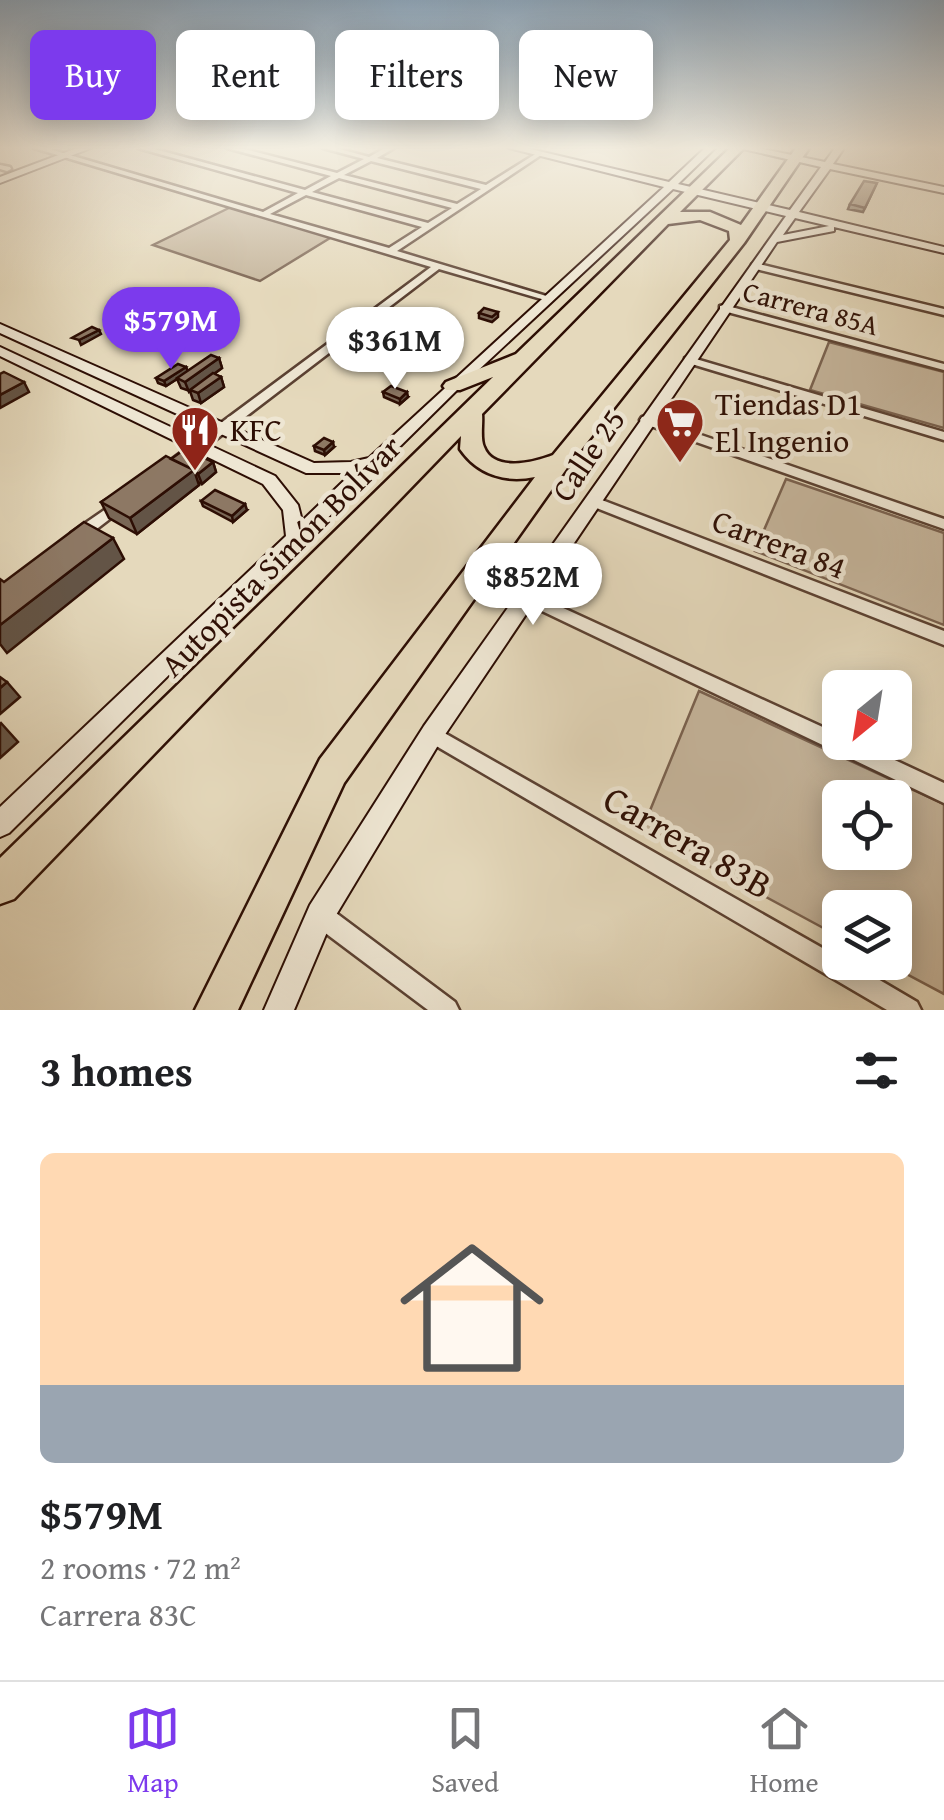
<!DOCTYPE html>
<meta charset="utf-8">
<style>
body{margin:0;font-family:"Gentium Book Plus",serif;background:#f6f6f6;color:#202124;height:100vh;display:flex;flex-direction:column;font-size:38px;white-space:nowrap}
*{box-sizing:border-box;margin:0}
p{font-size:32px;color:#757577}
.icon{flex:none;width:55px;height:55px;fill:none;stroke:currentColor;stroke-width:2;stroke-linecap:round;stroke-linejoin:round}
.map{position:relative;height:1010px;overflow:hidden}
.side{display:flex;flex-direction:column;background:#fff;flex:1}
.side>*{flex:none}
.banner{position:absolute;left:30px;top:30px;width:885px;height:90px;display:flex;gap:20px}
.needle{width:65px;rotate:210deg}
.fabs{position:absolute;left:822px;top:670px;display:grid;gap:20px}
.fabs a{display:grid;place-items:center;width:90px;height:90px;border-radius:15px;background:#fff;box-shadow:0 5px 25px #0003;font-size:50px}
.price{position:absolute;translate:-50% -85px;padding:0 22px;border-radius:35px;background:#fff;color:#222;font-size:32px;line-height:65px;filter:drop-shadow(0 2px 5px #0008)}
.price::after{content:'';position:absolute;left:50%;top:60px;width:30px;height:22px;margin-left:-15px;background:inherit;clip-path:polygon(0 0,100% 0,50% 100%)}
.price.selected{background:#7c3aed;color:#fff}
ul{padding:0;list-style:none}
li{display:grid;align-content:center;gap:20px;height:530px;padding:0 40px}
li+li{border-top:2px solid #e0e0e0}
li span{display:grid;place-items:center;height:310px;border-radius:15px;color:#555}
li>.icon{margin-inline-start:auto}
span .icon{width:180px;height:180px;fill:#fffc;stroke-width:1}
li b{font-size:42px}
h2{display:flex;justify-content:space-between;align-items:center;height:120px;padding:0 40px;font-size:42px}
.tag{padding:0 35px;border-radius:15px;background:#fff;box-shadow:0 5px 25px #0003;font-size:35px;line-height:90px}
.tag.selected{background:#7c3aed;color:#fff}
.tab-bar{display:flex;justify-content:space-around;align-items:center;height:140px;border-top:2px solid #e0e0e0;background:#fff;font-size:28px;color:#757577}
.tab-bar a{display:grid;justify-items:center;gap:5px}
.tab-bar .selected{color:#7c3aed}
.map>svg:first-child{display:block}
.green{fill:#c6b69d;stroke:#7a6250;stroke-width:2.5;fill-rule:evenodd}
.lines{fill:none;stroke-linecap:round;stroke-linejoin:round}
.street-casing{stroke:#5b4132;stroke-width:5}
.secondary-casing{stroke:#2d0e04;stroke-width:4}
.highway-casing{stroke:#2d0e04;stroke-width:5}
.street{fill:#eee6d3;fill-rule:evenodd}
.secondary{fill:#eee6d3;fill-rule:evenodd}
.highway{fill:#e5d9bc;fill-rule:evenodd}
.wall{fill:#796756;stroke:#2d0e04;stroke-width:2.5}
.shaded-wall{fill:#635446;stroke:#2d0e04;stroke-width:2.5}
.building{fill:#8d7864;stroke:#2d0e04;stroke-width:2.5}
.labels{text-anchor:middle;stroke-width:9;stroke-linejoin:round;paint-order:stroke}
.far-street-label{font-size:28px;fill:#2d0e04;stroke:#eee6d3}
.poi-label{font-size:32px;fill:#2d0e04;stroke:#eee6d3;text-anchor:start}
.street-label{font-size:32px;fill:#2d0e04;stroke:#eee6d3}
.near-street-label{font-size:38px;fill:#2d0e04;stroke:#eee6d3}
</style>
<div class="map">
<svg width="944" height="1010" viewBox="0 0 944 1010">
<rect width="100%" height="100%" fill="#e5d9bc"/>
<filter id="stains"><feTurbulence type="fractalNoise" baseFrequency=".002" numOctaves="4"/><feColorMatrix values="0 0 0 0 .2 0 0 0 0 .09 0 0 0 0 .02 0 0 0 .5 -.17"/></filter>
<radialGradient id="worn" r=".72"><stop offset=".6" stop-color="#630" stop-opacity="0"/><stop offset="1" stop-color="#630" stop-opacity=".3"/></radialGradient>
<path class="green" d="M233,206l102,29 -75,46 -107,-36z
M829,342l115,30v56l-134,-38z
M786,479l158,54v92l-189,-74z
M699,691l245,113v190l-58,-31 9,-1v-54h-55v29l-198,-107zM840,798h55v54h-55z"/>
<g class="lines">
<g class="street-casing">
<path id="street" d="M34,148h12l217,64 35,-19 -160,-45h13l154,42 26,-14 -104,-28h13l97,25 27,-14 -41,-11h13l33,9 16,-9h9l-17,10 109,27 51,-32h4v2l-144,96 156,47 -8,2 -106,-31 -258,197h-10l-1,-3 1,-3 260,-193zM371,161l110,28 -24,15 -113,-29zM339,178l113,30 -24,15 -116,-31zM306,195l116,32 -33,21 -119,-34z
M0,165l10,2 1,2 -4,2 -7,-2z
M755,263l189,46v6l-192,-47v-4z
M724,305l220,59v6l-224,-60v-4z
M689,357l255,75v8l-259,-78v-4z
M646,416l298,103v10l-302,-106 -2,-3 2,-3z
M594,497l350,134v14l-355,-140 -2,-3 2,-3z
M119,500l5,2 2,3 -2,3 -43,33h-10l-2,-4 2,-4z
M524,590l316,145v7h16l88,41v20l-425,-203 -3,-4 3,-4z
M432,726l408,232v4h9l68,40 4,8h-34l-461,-270 -3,-6 3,-6z
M320,904l8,3 127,95 4,8h-31l-116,-87 -3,-8 3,-8z"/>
</g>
<g class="secondary-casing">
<path id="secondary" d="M77,148h14l-91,35v-6z
M509,148h17l143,34 36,-34h10l-37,36 112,26 31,-43 -82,-19h19l67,14 10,-14h9l-11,16 111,23v6l-114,-24 -31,43 145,35v6l-110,-26v4l-57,11 -337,500 -110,183 -36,85h-30l46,-105 114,-179 362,-510 -113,-27 -215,200 -449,444 -9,4v-30l286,-271 -3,-26 -20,-26 -263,-128v-9l275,129 23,29 4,16 50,-48h-46l-306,-140v-9l314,139 37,-1 18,-4 295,-271zM795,218l34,8 -46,9z"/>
</g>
<g class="highway-casing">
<path id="highway" d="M730,148h14l-64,64h30l31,13 55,-77h13l-65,95 -175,222 -225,318 -106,227h-43l125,-251 215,-282c-30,6 -57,-2 -75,-28l1,-13 -447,463 -14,5v-46l493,-481 -33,13h-14l-3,-4 3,-4 70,-28zM700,220l29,11 1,9 -177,215c-18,7 -59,18 -69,-8 -4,-8 -1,-24 -2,-33l186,-190z"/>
</g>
<use href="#street" class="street"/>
<use href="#secondary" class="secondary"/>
<use href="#highway" class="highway"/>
</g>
<path class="wall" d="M875,187l-12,25 -15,-3 2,-5z
M498,312v5l-6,5 -13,-4v-5z
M219,358l3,10 -8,6 7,3 3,10 -23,16 -8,-3 -3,-9 -9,-3 -4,-9 -11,7 -8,-3 -2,-5 30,-11 1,4z
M383,392l25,5 -8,7 -16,-7z
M314,446l20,1 -9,8 -10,-4z
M171,459l42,3 3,10 -14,12 -4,-2 1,3 -62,49 -28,-16 -8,-16z
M201,501l46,9 -14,12 -30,-16z"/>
<path class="shaded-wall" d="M99,330l2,4 -20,11 -2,-5z
M219,358l3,10 -33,24 -4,-10z
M186,367l2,5 -22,14 -2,-5z
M221,377l3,10 -23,16 -3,-10z
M24,382l5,10 -29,16v-13z
M407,392l1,5 -8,7v-5z
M333,442l1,5 -9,8 -1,-5z
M213,462l3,10 -14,12 -4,-10z
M194,470l5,15 -62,49 -7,-16z
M245,504l2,6 -14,12 -1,-6z
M113,538l11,21 -117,94 -7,-9v-19z
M7,682l13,15 -20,17v-26z
M1,723l17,19 -18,16v-34z"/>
<path class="building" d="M864,181l13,2 -12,25 -15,-4z
M484,308l14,4 -6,5 -13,-4z
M92,327l7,3 -20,10 -7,-2z
M211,355l8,3 -34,24 -8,-4z
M178,364l8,3 -22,14 -8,-3z
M4,372l20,10 -24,13v-21z
M213,373l8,4 -23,16 -8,-3z
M391,386l16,6 -7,7 -17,-7z
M324,438l9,4 -9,8 -10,-4z
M185,449l28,13 -15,12 -4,-4 -23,-11z
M166,456l28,14 -64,48 -29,-16z
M215,490l30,14 -13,12 -31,-15z
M84,522l29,16 -113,87v-46l4,3z
M0,677l7,5 -7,6z"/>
<linearGradient id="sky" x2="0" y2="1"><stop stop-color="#8da7bd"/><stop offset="0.51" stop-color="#f3eee1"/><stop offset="1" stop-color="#f3eee1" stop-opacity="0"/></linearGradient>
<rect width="944" height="290" fill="url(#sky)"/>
<defs>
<g id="supermarket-pin" transform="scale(2.5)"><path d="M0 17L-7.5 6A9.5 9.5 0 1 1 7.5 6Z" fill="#8f2418" stroke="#eee6d3"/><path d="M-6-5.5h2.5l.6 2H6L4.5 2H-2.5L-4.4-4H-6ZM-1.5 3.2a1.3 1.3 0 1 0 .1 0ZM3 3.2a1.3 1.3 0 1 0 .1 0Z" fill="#fff"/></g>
<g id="restaurant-pin" transform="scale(2.5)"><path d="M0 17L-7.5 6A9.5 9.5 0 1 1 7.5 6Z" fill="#8f2418" stroke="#eee6d3"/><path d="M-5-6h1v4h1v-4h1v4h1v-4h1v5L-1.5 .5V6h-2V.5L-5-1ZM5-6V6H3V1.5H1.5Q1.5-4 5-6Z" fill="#fff"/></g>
</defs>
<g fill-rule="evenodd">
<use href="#supermarket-pin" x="680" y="422"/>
<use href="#restaurant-pin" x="195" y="430"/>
</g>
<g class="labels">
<g class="far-street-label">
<text transform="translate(811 308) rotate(15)" y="10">Carrera 85A</text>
</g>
<g class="poi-label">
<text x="715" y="415">Tiendas D1<tspan x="715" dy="37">El Ingenio</tspan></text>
<text x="230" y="441">KFC</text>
</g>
<g class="street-label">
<text transform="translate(588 455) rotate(-56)" y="11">Calle 25</text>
<text transform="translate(779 544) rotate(21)" y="11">Carrera 84</text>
<text transform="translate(281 556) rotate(-45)" y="11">Autopista Simón Bolívar</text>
</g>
<g class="near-street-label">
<text transform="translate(688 842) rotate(30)" y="13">Carrera 83B</text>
</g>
</g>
<rect width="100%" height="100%" filter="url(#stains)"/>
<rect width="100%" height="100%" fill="url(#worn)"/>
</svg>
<div class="fabs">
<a><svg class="needle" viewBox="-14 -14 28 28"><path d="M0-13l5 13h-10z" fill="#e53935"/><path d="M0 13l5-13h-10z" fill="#757577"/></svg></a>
<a><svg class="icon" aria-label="locate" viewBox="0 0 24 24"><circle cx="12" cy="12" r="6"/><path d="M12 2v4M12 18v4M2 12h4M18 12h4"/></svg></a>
<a><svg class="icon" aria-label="layers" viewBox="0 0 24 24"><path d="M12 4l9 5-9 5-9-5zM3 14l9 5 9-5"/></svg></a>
</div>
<b class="price selected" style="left:171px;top:372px">$579M</b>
<b class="price" style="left:395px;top:392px">$361M</b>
<b class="price" style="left:533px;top:628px">$852M</b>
<div class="banner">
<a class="tag selected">Buy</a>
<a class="tag">Rent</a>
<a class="tag">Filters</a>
<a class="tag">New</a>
</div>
</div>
<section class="side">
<h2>3 homes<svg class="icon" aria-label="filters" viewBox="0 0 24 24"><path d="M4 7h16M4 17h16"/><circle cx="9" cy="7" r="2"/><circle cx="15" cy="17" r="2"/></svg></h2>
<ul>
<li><span style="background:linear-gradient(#ffd9b3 75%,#9aa5b1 0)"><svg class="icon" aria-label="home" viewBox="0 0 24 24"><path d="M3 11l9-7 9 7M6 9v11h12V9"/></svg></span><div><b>$579M</b><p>2 rooms · 72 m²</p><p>Carrera 83C</p></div></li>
</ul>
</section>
<nav class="tab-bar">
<a class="selected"><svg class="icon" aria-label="map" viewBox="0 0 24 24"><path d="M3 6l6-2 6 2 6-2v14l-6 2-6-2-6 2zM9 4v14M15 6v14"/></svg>Map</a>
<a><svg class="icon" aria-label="saved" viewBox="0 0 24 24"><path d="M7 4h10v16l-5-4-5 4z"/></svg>Saved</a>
<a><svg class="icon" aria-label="home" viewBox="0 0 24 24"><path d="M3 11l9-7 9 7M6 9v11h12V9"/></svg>Home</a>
</nav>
